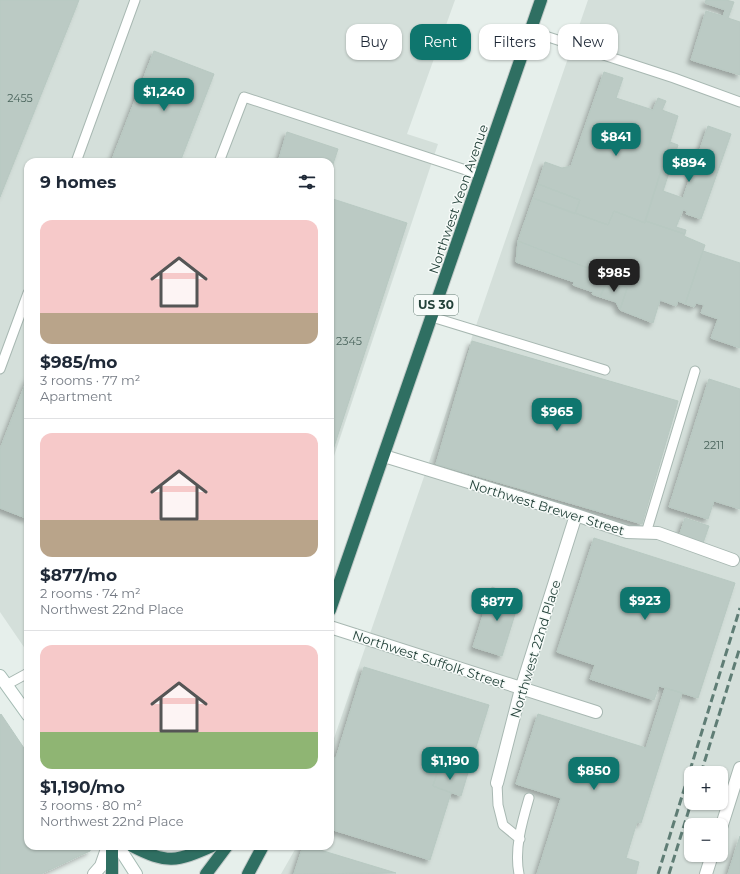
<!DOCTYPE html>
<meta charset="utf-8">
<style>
body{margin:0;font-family:Montserrat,sans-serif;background:#f6f6f7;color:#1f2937;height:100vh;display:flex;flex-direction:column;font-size:15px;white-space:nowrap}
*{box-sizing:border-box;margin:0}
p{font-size:13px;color:#747a83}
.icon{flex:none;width:22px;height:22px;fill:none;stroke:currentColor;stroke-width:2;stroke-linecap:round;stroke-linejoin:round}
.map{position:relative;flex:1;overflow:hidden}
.panel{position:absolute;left:24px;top:158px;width:310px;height:692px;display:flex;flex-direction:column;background:#fff;border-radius:12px;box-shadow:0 1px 3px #0004}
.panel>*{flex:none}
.hud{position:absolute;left:346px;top:24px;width:334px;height:36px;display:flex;gap:8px}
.tools{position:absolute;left:684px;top:766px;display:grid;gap:8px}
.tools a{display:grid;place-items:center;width:44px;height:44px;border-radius:8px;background:#fff;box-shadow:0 1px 3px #0004;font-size:20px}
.price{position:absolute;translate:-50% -34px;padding:0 9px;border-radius:8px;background:#0f766e;color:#fff;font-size:13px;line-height:26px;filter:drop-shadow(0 1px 2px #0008)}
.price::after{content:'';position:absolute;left:50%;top:24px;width:12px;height:9px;margin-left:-6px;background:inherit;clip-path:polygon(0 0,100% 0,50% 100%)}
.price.current{background:#222;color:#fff}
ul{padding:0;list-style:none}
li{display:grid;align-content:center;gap:8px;height:212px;padding:0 16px}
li+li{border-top:1px solid #e0e1e3}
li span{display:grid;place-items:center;height:124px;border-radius:12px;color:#555}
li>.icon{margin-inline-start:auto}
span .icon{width:72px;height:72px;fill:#fffc;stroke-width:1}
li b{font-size:17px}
h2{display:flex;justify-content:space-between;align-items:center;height:48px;padding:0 16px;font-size:17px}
.chip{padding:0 14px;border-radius:12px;background:#fff;box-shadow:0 1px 3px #0004;font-size:14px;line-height:36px}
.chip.current{background:#0f766e;color:#fff}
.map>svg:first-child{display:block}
.built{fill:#d4dfda;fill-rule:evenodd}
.building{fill:#bbcac4;stroke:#b8c9c2;filter:url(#shadow)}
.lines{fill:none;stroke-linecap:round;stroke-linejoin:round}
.lane-casing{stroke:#a8b8b2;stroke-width:11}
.street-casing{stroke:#a8b8b2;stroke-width:14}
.secondary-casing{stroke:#a4bbb3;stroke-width:14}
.highway-casing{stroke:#c2cac8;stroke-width:14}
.lane{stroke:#fff;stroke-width:9}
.street{stroke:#fff;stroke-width:12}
.secondary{stroke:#fff;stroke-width:12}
.highway{stroke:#2f6f62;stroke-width:12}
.rail{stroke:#5f7d75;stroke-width:3;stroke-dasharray:8 4;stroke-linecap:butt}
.labels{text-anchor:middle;stroke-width:3;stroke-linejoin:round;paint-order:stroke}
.number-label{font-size:11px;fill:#4a645c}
.shield{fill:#f7fbf9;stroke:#637a73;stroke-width:1}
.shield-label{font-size:12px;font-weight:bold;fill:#24423a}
.street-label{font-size:13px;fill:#24423a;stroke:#f7fbf9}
</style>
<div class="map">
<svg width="740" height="874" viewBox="0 0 740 874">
<defs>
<filter id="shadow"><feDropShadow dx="-3.5" dy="3.5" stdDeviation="2" flood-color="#0004"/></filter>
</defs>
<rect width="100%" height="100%" fill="#e6efeb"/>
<path class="built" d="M0,0h455l-48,134 31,10 -108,324v-306h-302v491l-28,-41z
M588,0h152v874h-459l16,-28h33v-96zM691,773h30v30h-30zM691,825h30v30h-30z"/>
<path class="building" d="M0,0h79l-79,197z
M706,0h20l8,2 -6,16 12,4v53l-49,-15 15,-49 17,5 2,-6 -20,-7z
M154,51l60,23 -34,88h-69z
M604,72l19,6 -7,20 37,12 5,-12 8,3 -4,9 16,6 -33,107 -31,-12 -6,14 -33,-12 5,-13 -42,-16 7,-22 17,6 9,-2z
M708,126l23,8 -30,85 -15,-5 1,-3 -4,-1 -7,17 10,3 -1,4 -40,-13 25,-79 8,3 -15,46 20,7z
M287,132l51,17 -8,24v-11h-52z
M538,184l42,16 -5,14 -42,-16z
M330,198l77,25 -77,236z
M533,198l75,27 6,-14 31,12v-2l40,13 -1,2 21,9 -20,59 -7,-3 -2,5 -16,-6 -7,23 -33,-13 7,-22 -19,-8 -2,-5 -88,-34z
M518,241l88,34 2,5 -8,17 -8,-3 1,-2 -20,-7 1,-3 -58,-20z
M703,251l37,12v85l-29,-10 7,-19 -17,-6 3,-8 -8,-2 -2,4 -9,-3z
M607,279l20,9 -7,22 -4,-8 -16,-5z
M472,341l206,60 -36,123 -206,-60z
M28,377v142l-28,-11v-59z
M709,379l31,10v120l-26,-8 -6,18 -39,-12z
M685,518l24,8 -6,17 -24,-7z
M594,538l141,45 -37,115 -39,-12 -5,14 -64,-21 5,-14 -38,-13z
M492,587l28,11 -18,58 -29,-9z
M364,667l125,38 -22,71 -28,-9 -6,19 18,7 -21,67 -100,-31v-63l3,-9 3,1z
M665,688l17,5 -41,130 -4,-1 -11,36 13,4 -3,12h-99l24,-76 -45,-14 22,-70 108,34z
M1,714l27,40v92l63,1 -1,4 -49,23h-41v-159z
M439,767l28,9 -6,20 -28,-10z
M740,836v38h-12z
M303,846h4l89,27 -102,1z"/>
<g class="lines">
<g class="lane-casing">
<path id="lane" d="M530,31l144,47 66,24
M76,162l59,-162
M219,162l25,-65 237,78
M432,317l173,53
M0,369l28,-76
M646,533l49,-162
M6,685l22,-12
M497,783l1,22 5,20 17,14
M519,874c-5,-25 3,-52 10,-76"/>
</g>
<g class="street-casing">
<path id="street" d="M384,456l192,59 51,17 31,1 75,27
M330,627l266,85
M497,783l24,-94 55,-174
M721,828l19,-60
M94,874l7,-8 7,-20
M706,874l6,-19"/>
</g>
<g class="secondary-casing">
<path id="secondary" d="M0,676l28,39
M118,846l18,28"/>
</g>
<g class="highway-casing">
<path id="highway" d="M330,610l211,-610
M112,846v28
M132,846c35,18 44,16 80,0
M206,874l21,-28
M248,874l15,-28"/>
</g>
<use href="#lane" class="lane"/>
<use href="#street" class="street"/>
<use href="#secondary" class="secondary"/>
<use href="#highway" class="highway"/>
<path class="rail" d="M701,773l39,-126
M658,874l82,-266
M669,874l22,-71"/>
</g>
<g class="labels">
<g class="number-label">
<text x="20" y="102">2455</text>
<text x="349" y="345">2345</text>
<text x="714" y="449">2211</text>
</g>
<rect class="shield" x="414" y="295" width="44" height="20" rx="3"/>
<g class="shield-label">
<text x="436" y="309">US 30</text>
</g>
<g class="street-label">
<text transform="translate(458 199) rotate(-71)" y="5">Northwest Yeon Avenue</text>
<text transform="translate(547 507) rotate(17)" y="5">Northwest Brewer Street</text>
<text transform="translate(535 649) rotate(-73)" y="5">Northwest 22nd Place</text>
<text transform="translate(429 659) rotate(18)" y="5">Northwest Suffolk Street</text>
</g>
</g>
</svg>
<div class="tools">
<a>+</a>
<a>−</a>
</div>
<b class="price" style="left:164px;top:112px">$1,240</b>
<b class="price" style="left:616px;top:157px">$841</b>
<b class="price" style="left:689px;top:183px">$894</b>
<b class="price current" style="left:614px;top:293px">$985</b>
<b class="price" style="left:557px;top:432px">$965</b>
<b class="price" style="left:645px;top:621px">$923</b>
<b class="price" style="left:497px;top:622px">$877</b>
<b class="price" style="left:450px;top:781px">$1,190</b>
<b class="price" style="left:594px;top:791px">$850</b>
<div class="hud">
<a class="chip">Buy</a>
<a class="chip current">Rent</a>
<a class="chip">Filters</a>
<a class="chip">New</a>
</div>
<section class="panel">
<h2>9 homes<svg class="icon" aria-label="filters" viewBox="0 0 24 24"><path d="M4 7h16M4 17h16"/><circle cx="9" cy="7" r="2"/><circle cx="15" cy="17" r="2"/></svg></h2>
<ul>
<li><span style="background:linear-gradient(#f6c9c9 75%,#b9a48a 0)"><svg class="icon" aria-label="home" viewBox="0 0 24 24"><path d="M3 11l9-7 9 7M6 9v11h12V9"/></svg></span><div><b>$985/mo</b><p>3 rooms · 77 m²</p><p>Apartment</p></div></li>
<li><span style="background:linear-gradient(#f6c9c9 70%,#b9a48a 0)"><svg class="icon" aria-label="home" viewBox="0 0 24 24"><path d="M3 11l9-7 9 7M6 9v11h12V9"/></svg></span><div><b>$877/mo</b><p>2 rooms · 74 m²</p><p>Northwest 22nd Place</p></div></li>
<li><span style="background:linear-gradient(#f6c9c9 70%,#8fb573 0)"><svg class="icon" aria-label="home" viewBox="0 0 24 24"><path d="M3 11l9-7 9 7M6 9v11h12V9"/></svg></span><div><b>$1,190/mo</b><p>3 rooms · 80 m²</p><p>Northwest 22nd Place</p></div></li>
</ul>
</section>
</div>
